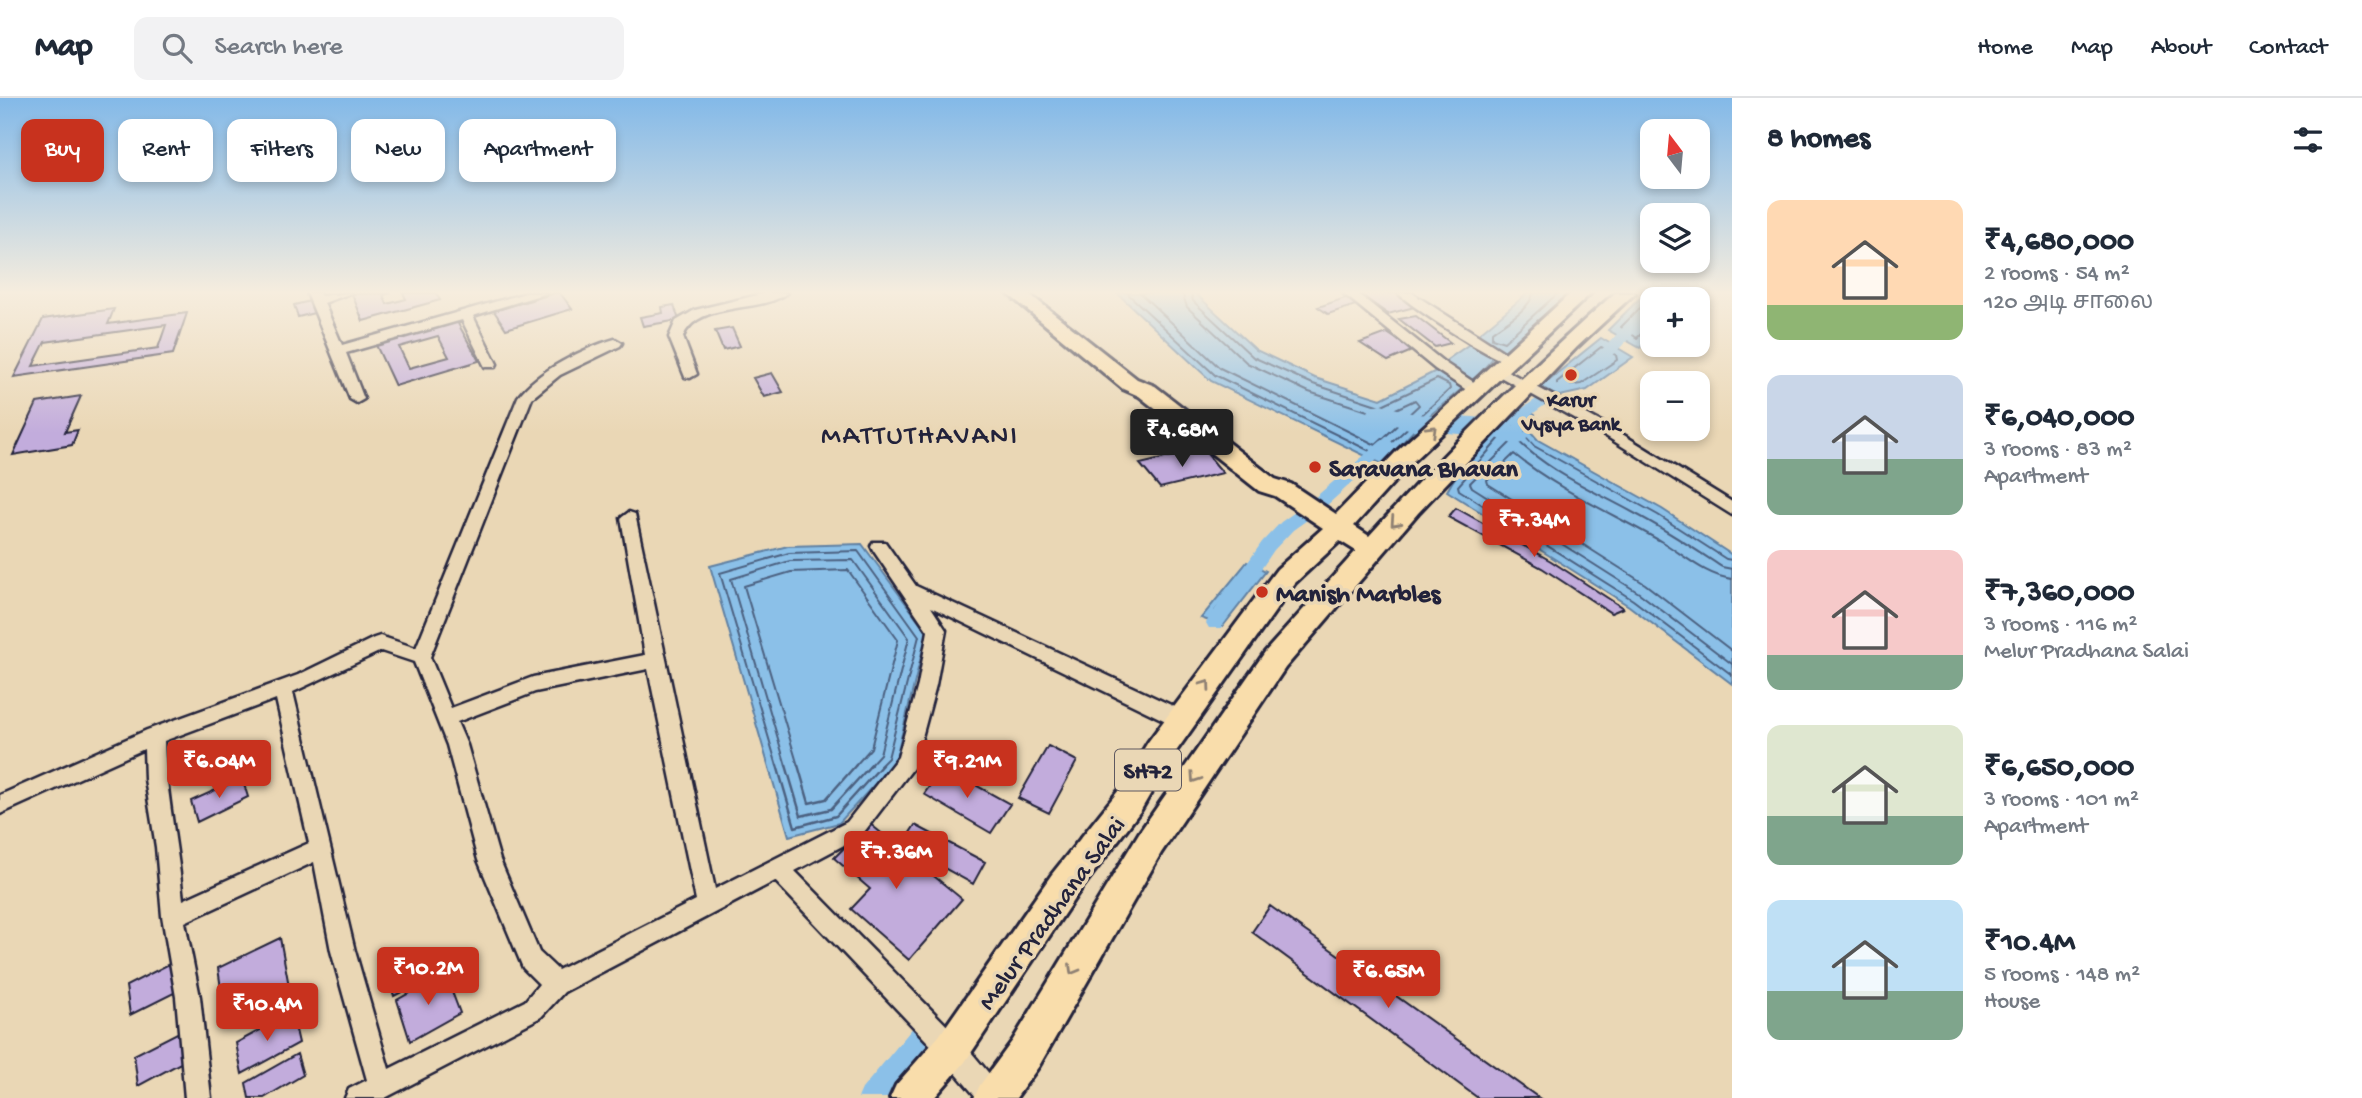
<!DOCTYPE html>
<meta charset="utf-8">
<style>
body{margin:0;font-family:"Gochi Hand","Noto Sans Tamil",sans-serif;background:#f2f2f3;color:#1f2937;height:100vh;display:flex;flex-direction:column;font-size:26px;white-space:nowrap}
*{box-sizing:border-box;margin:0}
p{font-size:23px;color:#747a83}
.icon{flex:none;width:38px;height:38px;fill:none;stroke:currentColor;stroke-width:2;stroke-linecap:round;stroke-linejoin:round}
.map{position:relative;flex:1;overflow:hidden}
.side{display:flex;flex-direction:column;background:#fff;width:630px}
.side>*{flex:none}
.guide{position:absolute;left:21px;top:21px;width:665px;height:63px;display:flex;gap:14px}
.needle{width:46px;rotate:344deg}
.controls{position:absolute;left:1640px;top:21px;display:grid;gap:14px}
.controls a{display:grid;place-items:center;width:70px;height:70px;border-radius:14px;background:#fff;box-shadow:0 4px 10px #0003;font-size:35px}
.price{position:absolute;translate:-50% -60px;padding:0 16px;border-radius:7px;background:#c8321e;color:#fff;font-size:23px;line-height:46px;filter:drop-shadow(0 2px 4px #0008)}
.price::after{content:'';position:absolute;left:50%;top:42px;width:21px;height:16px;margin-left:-10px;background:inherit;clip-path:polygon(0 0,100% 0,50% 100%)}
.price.on{background:#222;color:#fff}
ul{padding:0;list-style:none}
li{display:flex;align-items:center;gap:21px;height:175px;padding:0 35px}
li span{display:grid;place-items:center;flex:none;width:196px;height:140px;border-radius:14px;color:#555}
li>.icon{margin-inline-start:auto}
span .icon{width:84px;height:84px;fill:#fffc;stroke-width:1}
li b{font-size:30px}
h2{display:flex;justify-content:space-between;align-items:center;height:84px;padding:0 35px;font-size:30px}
.tag{padding:0 24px;border-radius:14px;background:#fff;box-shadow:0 4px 10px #0003;font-size:24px;line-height:63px}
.tag.on{background:#c8321e;color:#fff}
header{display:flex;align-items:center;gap:42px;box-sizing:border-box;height:98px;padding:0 35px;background:#fff;border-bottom:2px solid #e0e1e3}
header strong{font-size:33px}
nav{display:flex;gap:38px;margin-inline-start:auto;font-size:24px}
.search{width:490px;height:63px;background:#f2f2f3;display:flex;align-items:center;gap:18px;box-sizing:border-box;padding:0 24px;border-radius:14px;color:#747a83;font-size:26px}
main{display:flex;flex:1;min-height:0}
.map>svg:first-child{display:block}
.water{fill:#8bc0e8;stroke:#6181a3;stroke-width:2}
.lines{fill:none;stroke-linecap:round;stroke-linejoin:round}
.shore-far1{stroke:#4c6180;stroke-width:2}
.shore{stroke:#4c6180;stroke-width:2.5}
.canal{fill:#8bc0e8;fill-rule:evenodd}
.river{fill:#8bc0e8;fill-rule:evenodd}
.building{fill:#c2acdc;stroke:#22223b;stroke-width:2;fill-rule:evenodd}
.minor-casing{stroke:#22223b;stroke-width:5}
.primary-casing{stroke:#22223b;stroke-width:6}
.minor{fill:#ead7b5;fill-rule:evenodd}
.primary{fill:#f9ddab;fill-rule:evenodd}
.oneway{stroke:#8e8073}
.poi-dot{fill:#c8321e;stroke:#ead7b5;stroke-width:2.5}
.labels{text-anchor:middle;stroke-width:7;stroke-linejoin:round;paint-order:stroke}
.far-poi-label{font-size:21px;font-weight:bold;fill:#22223b;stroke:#ead7b5}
.shield{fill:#ead7b5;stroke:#5e5860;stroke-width:2}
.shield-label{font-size:24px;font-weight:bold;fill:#22223b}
.poi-label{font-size:26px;font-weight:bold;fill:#22223b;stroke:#ead7b5;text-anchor:start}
.street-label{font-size:26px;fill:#22223b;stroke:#ead7b5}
.neighbourhood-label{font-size:28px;letter-spacing:2px;fill:#22223b;stroke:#ead7b5}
</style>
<header>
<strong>Map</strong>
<div class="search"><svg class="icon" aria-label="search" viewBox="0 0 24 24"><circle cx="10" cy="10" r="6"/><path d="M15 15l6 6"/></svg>Search here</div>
<nav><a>Home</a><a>Map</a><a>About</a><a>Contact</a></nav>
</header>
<main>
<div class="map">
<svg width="1732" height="1000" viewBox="0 0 1732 1000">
<rect width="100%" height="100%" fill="#ead7b5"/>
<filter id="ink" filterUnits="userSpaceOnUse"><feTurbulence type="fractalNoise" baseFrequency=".0143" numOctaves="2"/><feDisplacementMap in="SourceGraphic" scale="14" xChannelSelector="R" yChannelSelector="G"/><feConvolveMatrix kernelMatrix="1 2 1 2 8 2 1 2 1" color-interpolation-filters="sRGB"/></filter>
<g filter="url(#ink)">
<path class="water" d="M1117,195h78l61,57 59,28 66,21 57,-29 27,16 -43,36 -40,42 -171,-83z
M1528,195h40l-64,60 -28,-17z
M1645,195h7l12,6h-12v33l-12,16 -32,-18z
M1601,240l32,19 -46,33 -27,6 -20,-9z
M1471,245l23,14 -21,24 -29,-19z
M1523,311l12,6 -5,16 8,9 124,69 70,46v129l-103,-78 -182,-115c17,-32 48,-60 76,-82z
M862,446l65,88 -32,130 -56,61 -50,13 -79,-270 78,-20z
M1247,464l19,9 -43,55 -22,-8z"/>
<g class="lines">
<path class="shore-far1" d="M1127,195l88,82 163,80 72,-66 -1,-4 -12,-6 -57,27 -67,-22 -60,-27 -60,-56 -2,-8
M1140,195l80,75 156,77 43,-40 -4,-5 -28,13 -10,1 -68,-22 -62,-29 -60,-56 -5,-14
M1533,195c-3,17 -28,29 -41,39v6l12,4 54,-49
M1652,202h-4l-27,27 16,11 8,-8 7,-1
M1601,249l15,8 1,5 -36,24 -24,3v-5z
M1732,462l-6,-1 -68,-44 -124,-69 -10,-11 -2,-14 -16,10 -48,55 1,4 174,110 99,75
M1732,471l-10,-2c-29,-19 -57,-38 -88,-54 -42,-23 -85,-41 -119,-75l-45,45 2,4 167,106 93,71
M1242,481h5v4l-25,33h-6l-1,-5z
M1732,481c-26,-3 -48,-24 -70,-37 -50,-29 -103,-51 -148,-88l-27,26 1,4 157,100 87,67
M777,668l-57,-193 69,-20 69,-2 61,85 -31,122 -8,8
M786,668l-55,-187 59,-18 63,-1 56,78 -29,116 -11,12
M798,668l-54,-180 47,-14 57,-2 50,70 -27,108 -16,18"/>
<path class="shore" d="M777,667l18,62 41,-11 46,-51
M786,667l15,51 30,-7 40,-44
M798,667l11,38 17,-4 30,-34"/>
<path class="canal" d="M1652,202v12c-12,13 -43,56 -62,52v-6l17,-13 40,-44z
M1570,278l5,1v6l-44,32 -7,17h-10l-2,-3 8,-19z
M1386,341l5,2 3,3 -3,3 -67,61 -31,22 -19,20 -53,78h-12l-3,-5 3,-5 53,-76 19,-20 31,-22 69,-59z
M924,924l9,3 3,9 -21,34 -27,30h-30l4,-9 53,-64z"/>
<path class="river" d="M1381,306c12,3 25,9 37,10 26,3 96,-1 110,22l-3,6 -10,3 -21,-8 -82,-7 -40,-12 -4,-6 4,-6z"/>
</g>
<path class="building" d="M392,195l-9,2 4,9 19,-5 -3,-6h33l4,7 -77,21 -11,-27z
M555,195h5l12,16 -66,20 -12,-18z
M1358,195h41l19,13 -30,8z
M1348,199l11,7 -31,10 -10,-7z
M314,202l4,12 -20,5 -4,-12z
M674,207l5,15 -36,6 -3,-9 23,-4 -1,-6z
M114,211l-6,15 79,-11 -14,41 -159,23 29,-58zM166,227l-8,23 -125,18 12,-24z
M1416,218l35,27 -16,4 -36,-28z
M456,222l23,41 -84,25 -20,-43zM438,238l11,21 -40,11 -10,-21z
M732,230l8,18 -17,4 -8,-19z
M1387,235l27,17 -26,11 -28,-18z
M772,275l11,19 -19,5 -11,-19z
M81,298l-16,36 13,-2 -6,15 -59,10 24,-52z
M1203,351l20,24 -63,15 -20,-24z
M1456,410l95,53 72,47 -12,5 -69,-45 -94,-51z
M1048,648l29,15 -28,52 -31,-15z
M943,669l67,37 -19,29 -67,-39z
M242,680l6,19 -51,25 -6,-21z
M869,725l93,76 -53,61 -58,-51 19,-20 -36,-31z
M915,727l70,37 -12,22 -71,-39z
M1270,808l269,192h-61l-226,-166z
M280,840l9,48 -64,30 -7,-48z
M441,855l5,16 -52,27 -5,-16z
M175,863l5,29 -50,25 -4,-29z
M445,875l15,40 -50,28 -13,-41z
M292,915l7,30 -57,31 -6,-31z
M185,931l5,29 -52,28 -4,-31z
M297,956l6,21 -39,23h-15l-3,-15z"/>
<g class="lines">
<g class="minor-casing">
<path id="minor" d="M307,195h12l2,3 30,-3 -27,10 18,42 184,-52h20l-73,23 24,48 -2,3h-10l-23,-47 -116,33 18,46 -7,4 -7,-4z
M766,195h21c-26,21 -90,7 -104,44l14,37 -7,4 -5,-1 -16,-40 7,-16 19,-11z
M1343,195h14l88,70 36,24v6h-10l-36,-24z
M1398,195h14l106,68 -2,3c-15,3 -105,-57 -118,-71z
M615,241l7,4 -2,3 -60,29 -28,23 -102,259 21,51 82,-31 112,-22 -24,-137 8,-6 6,2 80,375 132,-67 51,-65 20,-72 10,-54 -55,-81 -2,-4 2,-4h12l31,44 272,127 3,6 -3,6 -7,2 -7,-2 -243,-118 15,23 -10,55 -22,82 -53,69 -66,35 166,169 41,49 4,9h-29l-34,-40 -168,-177 -211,111 -23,25 -156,81h-40l4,-9 18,-9 -36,-129 -17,-89 -129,60 15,75 11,101h-26l-9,-101 -14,-81 -6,-69 -11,-68 -1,-30 -144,65v-19l147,-65 151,-55 76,-37 6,-2 36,12 102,-251c19,-26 66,-49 97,-58zM381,553l33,11 33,83 31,115 45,108 16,16 -14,17 -136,68 -34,-118 -62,-259zM648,571l48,231 -138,70 -19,-18 -39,-92 -33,-115 -10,-23 78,-30zM276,601l33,144 -126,57c-5,-53 -17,-106 -19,-159z
M1500,269l114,62 118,73v13l-128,-80 -109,-61 -2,-3z"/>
</g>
<g class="primary-casing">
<path id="primary" d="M1007,195h21l109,86 18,7 120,93 16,5 45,30 60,-62 175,-159h20l-179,169 -58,64 15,10c77,-86 160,-167 246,-243h20l-58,54 -159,166 -133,155 -124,185 -122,213 -23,32h-42l6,-13 33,-45 126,-207 126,-181 91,-101 -16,-10 -45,42 -125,177 -29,50 -65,86 -111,166 -31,36h-44l6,-13 43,-49 113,-162 67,-84 29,-48 129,-173 46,-41 -48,-32 -16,-5 -120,-95 -16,-7z"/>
</g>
<use href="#minor" class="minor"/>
<use href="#primary" class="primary"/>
</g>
<defs><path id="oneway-chevron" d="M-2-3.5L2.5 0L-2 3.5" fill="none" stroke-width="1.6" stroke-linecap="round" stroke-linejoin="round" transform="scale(1.75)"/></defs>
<g class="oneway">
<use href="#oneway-chevron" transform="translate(1432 332) rotate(-44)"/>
<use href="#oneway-chevron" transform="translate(1395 424) rotate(132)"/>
<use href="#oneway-chevron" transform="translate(1206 587) rotate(-54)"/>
<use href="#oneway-chevron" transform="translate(1195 680) rotate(124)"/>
<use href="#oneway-chevron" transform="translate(1073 872) rotate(120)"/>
</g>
</g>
<linearGradient id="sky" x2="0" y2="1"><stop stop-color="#83b9e8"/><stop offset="0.58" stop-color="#f6edde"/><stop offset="1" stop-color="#f6edde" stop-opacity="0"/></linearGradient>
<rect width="1732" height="335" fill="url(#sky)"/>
<g class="poi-dot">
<circle cx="1571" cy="277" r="7"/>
<circle cx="1315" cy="369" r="7"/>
<circle cx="1262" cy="494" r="7"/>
</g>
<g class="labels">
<g class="far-poi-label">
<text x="1571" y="308">Karur<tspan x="1571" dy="24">Vysya Bank</tspan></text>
</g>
<rect class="shield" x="1115" y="651.5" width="66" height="41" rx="5"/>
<g class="shield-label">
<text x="1148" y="680">SH72</text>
</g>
<g class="poi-label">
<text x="1329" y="378">Saravana Bhavan</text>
<text x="1276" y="503">Manish Marbles</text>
</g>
<g class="street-label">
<text transform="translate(1050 814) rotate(-54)" y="9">Melur Pradhana Salai</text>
</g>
<g class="neighbourhood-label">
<text x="920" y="345">MATTUTHAVANI</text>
</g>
</g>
</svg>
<div class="controls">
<a><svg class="needle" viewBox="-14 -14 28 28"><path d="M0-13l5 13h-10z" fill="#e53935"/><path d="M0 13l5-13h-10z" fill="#747a83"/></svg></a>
<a><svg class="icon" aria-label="layers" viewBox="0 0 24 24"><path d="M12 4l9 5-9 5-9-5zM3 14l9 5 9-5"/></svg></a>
<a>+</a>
<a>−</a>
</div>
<b class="price on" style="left:1182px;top:371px">₹4.68M</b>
<b class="price" style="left:1534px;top:461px">₹7.34M</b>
<b class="price" style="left:219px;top:702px">₹6.04M</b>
<b class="price" style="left:967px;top:702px">₹9.21M</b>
<b class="price" style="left:896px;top:793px">₹7.36M</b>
<b class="price" style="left:428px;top:909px">₹10.2M</b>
<b class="price" style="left:1388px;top:912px">₹6.65M</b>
<b class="price" style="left:267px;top:945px">₹10.4M</b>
<div class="guide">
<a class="tag on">Buy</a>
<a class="tag">Rent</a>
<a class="tag">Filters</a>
<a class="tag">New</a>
<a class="tag">Apartment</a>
</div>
</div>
<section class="side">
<h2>8 homes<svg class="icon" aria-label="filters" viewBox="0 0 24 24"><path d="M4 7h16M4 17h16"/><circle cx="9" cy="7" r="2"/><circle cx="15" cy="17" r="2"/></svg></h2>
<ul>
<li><span style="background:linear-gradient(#ffd9b3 75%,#8fb573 0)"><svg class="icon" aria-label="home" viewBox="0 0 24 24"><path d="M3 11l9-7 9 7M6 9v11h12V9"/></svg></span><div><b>₹4,680,000</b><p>2 rooms · 54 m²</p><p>120 அடி சாலை</p></div></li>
<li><span style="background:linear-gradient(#c9d6e8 60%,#7fa58c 0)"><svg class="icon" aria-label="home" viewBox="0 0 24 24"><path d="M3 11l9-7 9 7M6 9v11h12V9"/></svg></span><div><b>₹6,040,000</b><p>3 rooms · 83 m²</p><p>Apartment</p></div></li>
<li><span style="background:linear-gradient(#f6c9c9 75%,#7fa58c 0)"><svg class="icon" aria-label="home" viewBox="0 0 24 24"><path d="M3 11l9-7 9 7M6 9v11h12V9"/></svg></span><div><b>₹7,360,000</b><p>3 rooms · 116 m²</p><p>Melur Pradhana Salai</p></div></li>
<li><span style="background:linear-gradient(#dfe7d0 65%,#7fa58c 0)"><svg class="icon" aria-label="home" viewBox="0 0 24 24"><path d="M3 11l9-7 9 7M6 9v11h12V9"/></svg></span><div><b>₹6,650,000</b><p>3 rooms · 101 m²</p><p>Apartment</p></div></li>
<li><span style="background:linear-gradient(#bfe0f5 65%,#7fa58c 0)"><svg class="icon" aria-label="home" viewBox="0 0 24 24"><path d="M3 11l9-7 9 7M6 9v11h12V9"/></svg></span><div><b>₹10.4M</b><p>5 rooms · 148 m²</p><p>House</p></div></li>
</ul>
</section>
</main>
